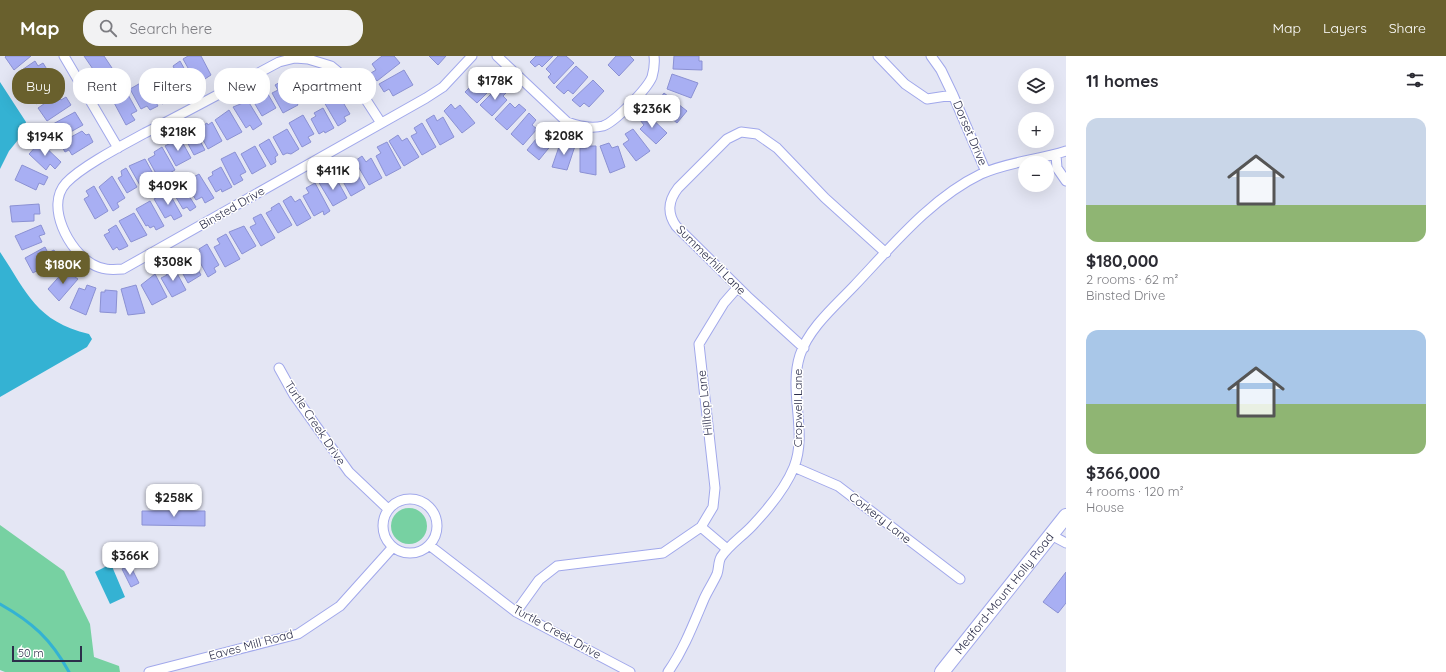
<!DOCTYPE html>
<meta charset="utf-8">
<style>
body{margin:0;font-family:Quicksand,sans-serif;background:#f2f2f3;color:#2b2b33;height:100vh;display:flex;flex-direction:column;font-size:15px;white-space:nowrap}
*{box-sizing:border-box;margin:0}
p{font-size:13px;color:#7c7c81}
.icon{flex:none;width:22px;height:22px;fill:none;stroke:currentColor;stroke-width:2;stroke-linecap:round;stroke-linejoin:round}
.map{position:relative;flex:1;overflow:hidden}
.panel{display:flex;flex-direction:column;background:#fff;width:380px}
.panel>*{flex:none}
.banner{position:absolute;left:12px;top:12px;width:380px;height:36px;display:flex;gap:8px}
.fabs{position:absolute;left:1018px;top:12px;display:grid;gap:8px}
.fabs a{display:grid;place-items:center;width:36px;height:36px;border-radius:50%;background:#fff;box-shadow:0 4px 16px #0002;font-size:20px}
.scale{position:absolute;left:12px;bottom:10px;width:70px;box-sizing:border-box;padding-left:4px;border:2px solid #2c2e4a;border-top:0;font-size:11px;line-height:14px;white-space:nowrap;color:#2c2e4a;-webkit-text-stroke:3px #fff;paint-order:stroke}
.price{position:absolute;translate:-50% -34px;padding:0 9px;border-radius:8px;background:#fff;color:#222;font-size:13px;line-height:26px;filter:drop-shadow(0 1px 2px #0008)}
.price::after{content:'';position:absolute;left:50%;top:24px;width:12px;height:9px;margin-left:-6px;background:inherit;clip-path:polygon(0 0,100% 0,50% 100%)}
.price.current{background:#69602d;color:#fff}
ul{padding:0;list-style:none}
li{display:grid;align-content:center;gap:8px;height:212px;padding:0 20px}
li span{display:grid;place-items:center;height:124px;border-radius:12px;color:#555}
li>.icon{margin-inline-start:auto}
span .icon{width:72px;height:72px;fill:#fffc;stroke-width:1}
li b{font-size:17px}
h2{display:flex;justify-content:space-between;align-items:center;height:48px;padding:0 20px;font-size:17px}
.tag{padding:0 14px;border-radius:16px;background:#fff;box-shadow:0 4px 16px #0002;font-size:14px;line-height:36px}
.tag.current{background:#69602d;color:#fff}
header{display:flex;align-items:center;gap:24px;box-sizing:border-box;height:56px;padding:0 20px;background:#69602d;color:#fff}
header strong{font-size:19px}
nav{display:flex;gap:22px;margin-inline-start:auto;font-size:14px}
.search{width:280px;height:36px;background:#f2f2f3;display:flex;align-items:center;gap:10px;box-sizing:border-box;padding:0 14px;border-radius:16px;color:#7c7c81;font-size:15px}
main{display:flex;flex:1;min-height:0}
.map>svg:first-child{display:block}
.green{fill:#77d1a2}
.water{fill:#34b2d3}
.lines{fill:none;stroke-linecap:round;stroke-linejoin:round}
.stream{stroke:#34b2d3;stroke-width:3}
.building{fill:#a8aff3;stroke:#8b91d3}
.minor-casing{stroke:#a1a8eb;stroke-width:11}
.primary-casing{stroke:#a1a8eb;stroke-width:16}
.minor{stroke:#fff;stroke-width:9}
.primary{stroke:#fff;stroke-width:14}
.labels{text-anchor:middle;stroke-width:3;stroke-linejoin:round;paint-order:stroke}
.street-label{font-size:12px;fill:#2c2e4a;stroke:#fff}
</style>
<header>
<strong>Map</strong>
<div class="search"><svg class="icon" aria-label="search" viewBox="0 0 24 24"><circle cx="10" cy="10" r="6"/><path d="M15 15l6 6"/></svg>Search here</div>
<nav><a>Map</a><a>Layers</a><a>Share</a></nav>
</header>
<main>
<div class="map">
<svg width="1066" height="616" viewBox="0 0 1066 616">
<rect width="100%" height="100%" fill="#e4e6f4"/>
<path class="green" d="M391 470a18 18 0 1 1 36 0a18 18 0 1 1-36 0Z
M0,469l64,46 26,53 4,33 25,9 1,6h-115l-5,-2z"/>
<path class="water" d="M0,26l26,40 -4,13 -13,16 -9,18z
M0,196c27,40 35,69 89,82l3,5 -5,8 -87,50z
M111,508l14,33 -15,7 -15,-32z"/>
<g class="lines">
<path class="stream" d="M0,548c32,18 51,35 69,68"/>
</g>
<path class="building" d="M31,0l-17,14 -9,-13 1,-1z
M84,0h20l8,12 -13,10z
M188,0h13l10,19 -14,9 -14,-25z
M382,0h12l6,7 -23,18 -6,-8 5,-3 -4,-6z
M429,0h17l-8,9z
M536,0h17l-11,11 -3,-3 -4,3 -5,-5z
M558,0h8l8,7 -20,21 -6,-7 3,-3 -5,-5z
M616,0h14l4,4 -15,16 -11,-11z
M674,0h25v5h3v9l-29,-1z
M35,5l3,5 5,-3 5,8 -23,16 -9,-13z
M180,5l14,25 -15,7 -11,-21 6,-4 -1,-2z
M576,10l12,11 -15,17 -5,-4 -4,4 -8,-7z
M404,14l9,15 -20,11 -4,-7 -5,3 -5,-8z
M162,15l11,20 -5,3 3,5 -9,5 -14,-25z
M672,18l26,9 -7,15 -24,-9z
M481,20l5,5 4,-5 7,7 -20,20 -12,-11z
M46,22l4,6 5,-4 5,8 -24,16 -9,-13z
M284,24l14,25 -15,8 -11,-20 6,-3 -3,-5z
M593,24l11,11 -15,16 -5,-4 -4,4 -8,-7z
M144,25l14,25 -8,4 -3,-4 -6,3 -11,-20z
M500,29l7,7 -4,4 4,4 -15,16 -12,-11z
M265,33l11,19 -14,8 -10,-17 4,-2 -2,-2z
M126,35l11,20 -6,3 4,6 -9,5 -14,-26z
M664,37l23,18 -10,12 -17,-14 3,-4 -5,-4z
M338,38l12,20 -6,3 2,4 -8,5 -14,-24z
M57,39l4,5 5,-3 5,8 -24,16 -9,-13z
M248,45l14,23 -9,6 -3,-5 -4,3 -13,-21z
M510,47l5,5 4,-4 7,6 -19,20 -12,-11z
M451,48l4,5 5,-4 15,18 -13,10 -18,-22z
M323,52l11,20 -9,5 -1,-2 -5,3 -8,-15 5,-3 -2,-3z
M229,54l13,22 -15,8 -12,-20z
M75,56l8,13 -25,14 -4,-7 2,-2 -3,-6z
M529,57l7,7 -4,5 5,4 -14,16 -12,-11z
M646,57l21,20 -11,11 -16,-15 4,-4 -4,-5z
M303,59l11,19 -6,3 3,5 -9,5 -13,-24z
M434,59l3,6 6,-4 11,20 -14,8 -14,-25z
M212,66l10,19 -14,8 -11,-20 10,-6 1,2z
M422,67l14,24 -14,8 -11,-19 6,-3 -3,-5z
M287,73l12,20 -8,5 -4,-1 -4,2 -10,-18z
M633,73l17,22 -14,10 -13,-17 6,-4 -4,-6z
M194,74l11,20 -11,5 -8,-15 3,-2 -1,-5z
M82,75l4,4 3,-1 4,8 -21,13 -3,-5 -4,2 -5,-9z
M549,76l8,6 -18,22 -12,-10 14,-17 4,4z
M398,79l4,6 5,-3 12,19 -15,9 -15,-25z
M180,82l11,20 -15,8 -11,-20z
M269,83l9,16 -3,2 1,5 -5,3 -12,-20z
M561,85l14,5 -8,24 -15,-3z
M40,86l21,20 -6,7 -5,-5 -4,6 -17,-16z
M387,86l14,26 -15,8 -10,-20 5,-3 -4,-6z
M609,87l3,5 6,-2 7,21 -15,6 -10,-27z
M255,90l11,20 -14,8 -11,-20z
M587,90h9v29l-16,-3v-24h7z
M162,91l13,23 -16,9 -11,-20 7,-4 -1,-3z
M235,96l11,20 -6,3 3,5 -9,5 -13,-26z
M362,100l4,6 5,-4 11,20 -13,7 -14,-24z
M145,103l11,20 -15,8 -12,-21z
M351,107l14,25 -14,8 -11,-20 5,-3 -3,-5z
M22,109l26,12 -4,8 -5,-2 -3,7 -21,-10z
M221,111l11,20 -10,5 -1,-3 -5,3 -8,-14 5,-3 -1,-3z
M126,112l11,19 -10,6 -9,-15 4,-2 -1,-5z
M199,118l15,24 -9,5 -3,-6 -6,3 -11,-18z
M112,120l13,22 -8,5 2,4 -6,4 -14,-24z
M327,120l3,6 6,-4 11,20 -14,8 -15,-25z
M315,127l15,28 -6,4 -1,-4 -9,5 -11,-20 6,-3 -3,-5z
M94,130l14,25 -13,8 -11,-20 5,-3 -3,-5z
M184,132l12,19 -6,4 -3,-4 -4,2 -9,-15z
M168,135l14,25 -8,4 -3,-5 -6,3 -11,-19z
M291,140l4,6 5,-3 11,19 -14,8 -14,-25z
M150,145l14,25 -8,4 -2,-4 -4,2 -2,-3 -2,1 -10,-17z
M279,147l13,22 -14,8 -12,-20 6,-3 -1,-2z
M39,148l1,10h-6v7l-22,1 -2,-16z
M134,157l13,22 -16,7 -12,-21z
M261,158l14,24 -14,8 -11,-19 6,-3 -3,-6z
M41,169l4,9 -6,2 3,6 -20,8 -7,-14z
M116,169l12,21 -6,3 -3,1 -2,-3 -4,3 -9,-15 6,-3 -2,-2z
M244,170l12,20 -14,8 -13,-22z
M226,178l14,25 -15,8 -11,-20 6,-3 -3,-5z
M207,188l12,21 -5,3 2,4 -8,5 -12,-22 4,-4 -1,-2z
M45,191l3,6 6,-3 4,8 -25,15 -8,-15z
M190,199l11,20 -13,8 -10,-18 3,-2 -1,-2z
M172,208l14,26 -14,7 -11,-19 6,-3 -3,-6z
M65,214l13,9 -19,22 -11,-12z
M155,218l12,23 -15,8 -11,-20z
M87,229l9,3 -10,27 -16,-7 9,-20 6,2z
M136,229l9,28 -17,2 -7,-26z
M105,234l12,1 -1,22 -16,-1 1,-20h4z
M142,455h63v15l-63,-1z
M130,509l9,18 -8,4 -9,-18z
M1066,516v31l-8,10 -15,-11z"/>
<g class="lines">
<g class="minor-casing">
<path id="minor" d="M64,0l54,92
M497,0l70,66c11,4 24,7 36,4 12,-4 44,-37 49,-49 2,-7 3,-13 2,-21
M878,0l27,28 22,15 26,-4 -12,-25 -10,-14
M953,39l33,77
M381,67l-22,-34 -28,-23 -23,-7 -13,-1 -16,4c-45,24 -89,48 -134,71 -22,12 -63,33 -79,50 -21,23 3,68 26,81 10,6 19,6 31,5l303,-171 17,-11 29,-31
M1056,99l1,13 9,13
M804,292l-57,-52 -71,-70c-9,-13 -8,-25 2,-38l49,-49 14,-7 16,2 20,14 48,50 61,55
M279,312l15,27 55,77 39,37
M794,411l44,19 122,93
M383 470a27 27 0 1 1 54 0a27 27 0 1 1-54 0Z
M701,471l26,22
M1051,479l15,8
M429,489l87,67 114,60
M516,556l23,-32 18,-14 106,-13 38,-26 12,-20 2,-19 -16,-144 25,-41 14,-16
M149,616l149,-38 42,-28 53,-59
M668,616c16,-23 25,-47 36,-73 4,-9 9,-16 13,-25 2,-5 1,-12 4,-17 9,-13 22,-21 32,-32 15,-16 33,-38 41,-58 14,-35 -6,-75 6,-112 9,-27 35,-49 54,-69 38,-40 77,-88 127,-112 26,-12 57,-14 85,-23"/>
</g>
<g class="primary-casing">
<g id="primary">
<path id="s1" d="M942,616l124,-156"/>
</g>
</g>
<use href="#minor" class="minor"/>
<use href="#primary" class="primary"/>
</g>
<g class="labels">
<g class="street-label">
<text transform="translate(970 77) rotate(67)" y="4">Dorset Drive</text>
<text transform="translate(232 152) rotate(-30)" y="4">Binsted Drive</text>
<text transform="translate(711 204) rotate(45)" y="4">Summerhill Lane</text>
<text transform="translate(705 347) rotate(-96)" y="4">Hilltop Lane</text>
<text transform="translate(798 352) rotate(-90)" y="4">Cropwell Lane</text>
<text transform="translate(315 367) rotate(56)" y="4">Turtle Creek Drive</text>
<text transform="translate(880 462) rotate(38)" y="4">Corkery Lane</text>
<text dy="4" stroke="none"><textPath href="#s1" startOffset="100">Medford-Mount Holly Road</textPath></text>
<text transform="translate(557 576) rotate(29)" y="4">Turtle Creek Drive</text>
<text transform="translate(251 589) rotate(-15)" y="4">Eaves Mill Road</text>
</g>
</g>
</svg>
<div class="fabs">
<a><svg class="icon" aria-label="layers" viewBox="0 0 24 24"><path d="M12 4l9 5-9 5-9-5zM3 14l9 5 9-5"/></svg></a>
<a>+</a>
<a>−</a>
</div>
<div class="scale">50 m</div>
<b class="price" style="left:495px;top:45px">$178K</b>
<b class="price" style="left:652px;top:73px">$236K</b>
<b class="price" style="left:178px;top:96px">$218K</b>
<b class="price" style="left:564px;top:100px">$208K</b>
<b class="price" style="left:45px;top:101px">$194K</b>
<b class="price" style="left:333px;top:135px">$411K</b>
<b class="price" style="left:168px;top:150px">$409K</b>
<b class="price" style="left:173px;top:226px">$308K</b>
<b class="price current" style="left:63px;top:229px">$180K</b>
<b class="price" style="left:174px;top:462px">$258K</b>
<b class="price" style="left:130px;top:520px">$366K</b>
<div class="banner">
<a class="tag current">Buy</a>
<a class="tag">Rent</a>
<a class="tag">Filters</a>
<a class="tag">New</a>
<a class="tag">Apartment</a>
</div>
</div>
<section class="panel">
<h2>11 homes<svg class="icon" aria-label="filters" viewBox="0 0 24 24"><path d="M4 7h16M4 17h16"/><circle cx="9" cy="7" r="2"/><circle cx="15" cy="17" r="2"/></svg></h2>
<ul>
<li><span style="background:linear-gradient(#c9d6e8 70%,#8fb573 0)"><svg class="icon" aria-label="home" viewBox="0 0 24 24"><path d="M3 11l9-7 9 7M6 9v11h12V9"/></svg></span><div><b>$180,000</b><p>2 rooms · 62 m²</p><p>Binsted Drive</p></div></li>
<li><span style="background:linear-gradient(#a9c7e8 60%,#8fb573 0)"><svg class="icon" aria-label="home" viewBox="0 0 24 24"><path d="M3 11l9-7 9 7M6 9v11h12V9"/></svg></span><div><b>$366,000</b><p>4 rooms · 120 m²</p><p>House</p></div></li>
</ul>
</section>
</main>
